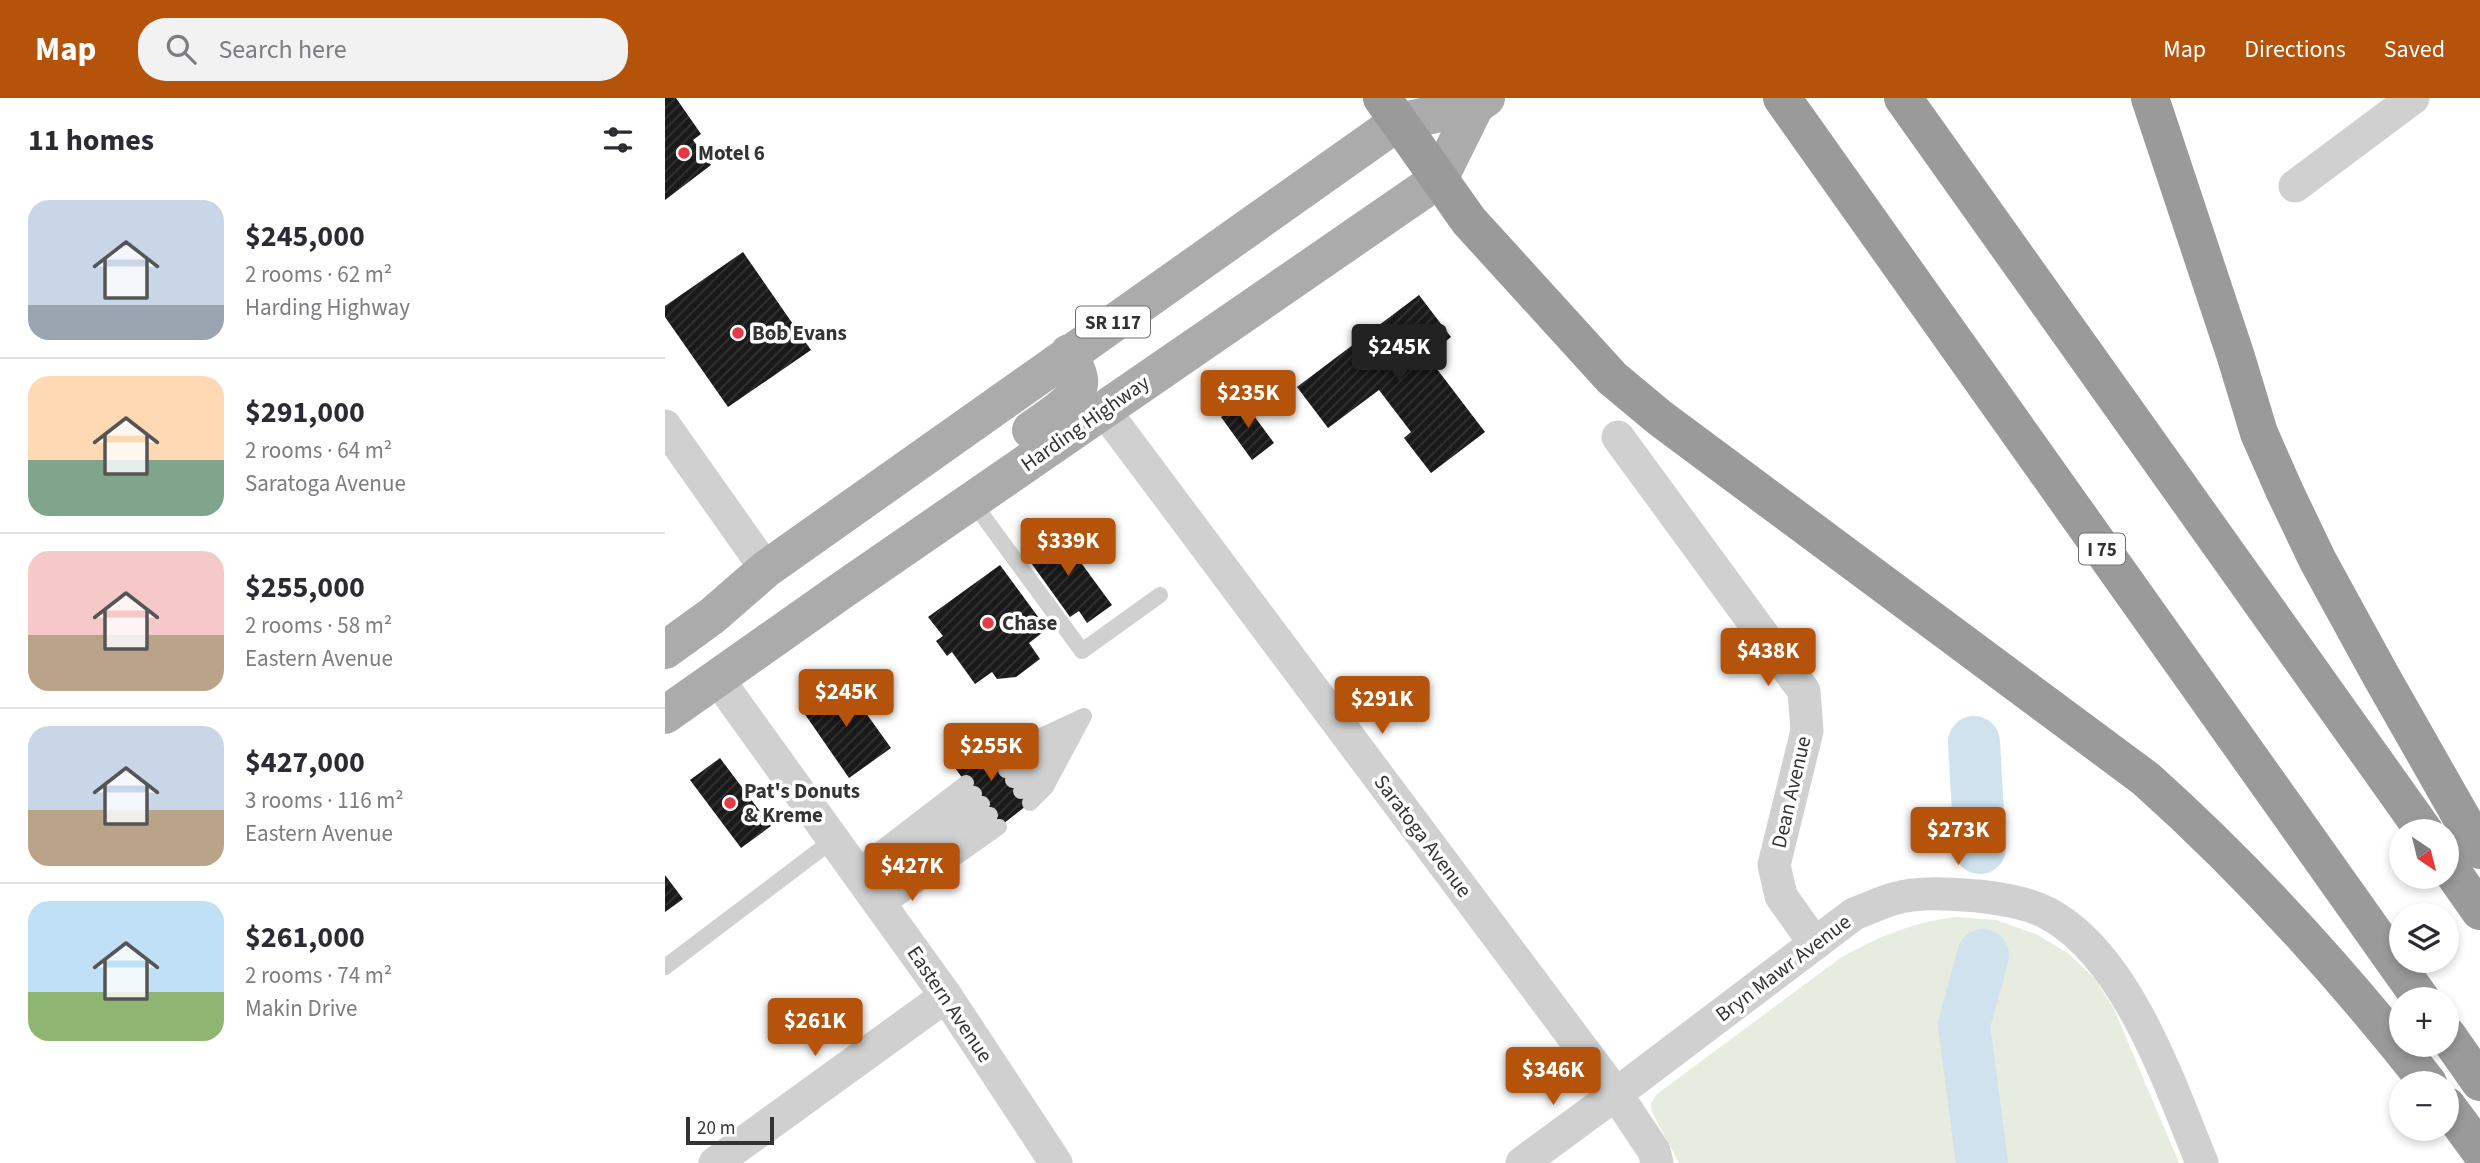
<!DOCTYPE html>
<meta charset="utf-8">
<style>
body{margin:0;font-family:"Source Sans 3",sans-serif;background:#f2f2f3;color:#2b2b33;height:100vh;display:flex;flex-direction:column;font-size:26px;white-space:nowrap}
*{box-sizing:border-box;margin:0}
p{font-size:23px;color:#7c7c81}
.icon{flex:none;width:38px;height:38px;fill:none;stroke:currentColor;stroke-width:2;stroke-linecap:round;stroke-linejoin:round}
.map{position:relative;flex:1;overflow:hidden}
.drawer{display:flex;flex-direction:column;background:#fff;width:665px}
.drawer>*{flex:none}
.needle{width:46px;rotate:145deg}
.fabs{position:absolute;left:1724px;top:721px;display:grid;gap:14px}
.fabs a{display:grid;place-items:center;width:70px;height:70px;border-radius:50%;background:#fff;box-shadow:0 4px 10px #0003;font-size:35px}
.scale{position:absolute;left:21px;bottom:18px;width:88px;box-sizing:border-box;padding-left:7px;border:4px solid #333;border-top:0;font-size:19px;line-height:24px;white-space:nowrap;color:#333;-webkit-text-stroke:5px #fff;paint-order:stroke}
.price{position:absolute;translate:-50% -60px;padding:0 16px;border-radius:7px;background:#b45309;color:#fff;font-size:23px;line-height:46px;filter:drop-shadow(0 2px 4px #0008)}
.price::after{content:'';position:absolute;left:50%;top:42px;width:21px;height:16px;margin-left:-10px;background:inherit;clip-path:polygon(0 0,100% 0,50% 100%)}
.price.current{background:#222;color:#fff}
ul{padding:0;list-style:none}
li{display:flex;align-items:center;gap:21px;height:175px;padding:0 28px}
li+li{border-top:2px solid #e1e1e2}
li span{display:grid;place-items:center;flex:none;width:196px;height:140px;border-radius:21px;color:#555}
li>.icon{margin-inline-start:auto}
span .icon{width:84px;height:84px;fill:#fffc;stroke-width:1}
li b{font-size:30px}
h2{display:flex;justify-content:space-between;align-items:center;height:84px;padding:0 28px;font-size:30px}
header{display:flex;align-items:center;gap:42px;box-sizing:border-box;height:98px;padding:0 35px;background:#b45309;color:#fff}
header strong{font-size:33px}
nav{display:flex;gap:38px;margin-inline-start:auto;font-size:24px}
.search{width:490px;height:63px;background:#f2f2f3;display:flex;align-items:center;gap:18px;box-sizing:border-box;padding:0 24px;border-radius:28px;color:#7c7c81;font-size:26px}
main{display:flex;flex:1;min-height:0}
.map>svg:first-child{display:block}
.grass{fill:#e6ecdf}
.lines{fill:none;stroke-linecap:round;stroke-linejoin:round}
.river{stroke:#cfe2ee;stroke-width:52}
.building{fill:url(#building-hatch)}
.lane{stroke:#d0d0d0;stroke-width:16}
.street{stroke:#d0d0d0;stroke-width:33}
.primary{stroke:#ababab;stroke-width:38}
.highway{stroke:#9a9a9a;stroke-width:38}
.poi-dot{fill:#e63946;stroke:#fff;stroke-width:2.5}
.labels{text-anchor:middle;stroke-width:7;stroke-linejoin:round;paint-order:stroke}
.shield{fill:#fff;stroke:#707070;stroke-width:2}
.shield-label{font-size:19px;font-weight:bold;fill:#333}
.poi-label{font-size:21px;font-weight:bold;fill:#333;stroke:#fff;text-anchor:start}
.street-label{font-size:21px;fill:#333;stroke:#fff}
</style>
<header>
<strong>Map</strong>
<div class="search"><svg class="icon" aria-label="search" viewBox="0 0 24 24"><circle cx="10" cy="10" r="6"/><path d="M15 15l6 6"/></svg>Search here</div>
<nav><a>Map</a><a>Directions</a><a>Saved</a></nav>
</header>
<main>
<section class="drawer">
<h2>11 homes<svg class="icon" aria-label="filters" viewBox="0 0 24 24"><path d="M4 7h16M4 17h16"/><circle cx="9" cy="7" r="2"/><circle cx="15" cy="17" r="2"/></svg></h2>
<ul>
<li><span style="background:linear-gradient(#c9d6e8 75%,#9aa5b1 0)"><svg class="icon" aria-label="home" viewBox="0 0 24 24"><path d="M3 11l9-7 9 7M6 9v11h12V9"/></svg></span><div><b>$245,000</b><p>2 rooms · 62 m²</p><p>Harding Highway</p></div></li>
<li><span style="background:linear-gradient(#ffd9b3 60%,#7fa58c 0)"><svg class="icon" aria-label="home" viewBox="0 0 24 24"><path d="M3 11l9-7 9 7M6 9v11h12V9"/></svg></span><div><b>$291,000</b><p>2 rooms · 64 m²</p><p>Saratoga Avenue</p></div></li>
<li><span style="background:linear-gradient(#f6c9c9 60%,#b9a48a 0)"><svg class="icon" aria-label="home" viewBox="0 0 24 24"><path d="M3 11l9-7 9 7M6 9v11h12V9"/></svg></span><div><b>$255,000</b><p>2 rooms · 58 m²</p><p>Eastern Avenue</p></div></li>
<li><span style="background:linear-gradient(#c9d6e8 60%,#b9a48a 0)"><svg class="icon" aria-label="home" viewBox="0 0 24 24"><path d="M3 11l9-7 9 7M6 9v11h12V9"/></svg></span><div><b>$427,000</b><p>3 rooms · 116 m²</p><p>Eastern Avenue</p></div></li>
<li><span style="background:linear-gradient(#bfe0f5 65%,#8fb573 0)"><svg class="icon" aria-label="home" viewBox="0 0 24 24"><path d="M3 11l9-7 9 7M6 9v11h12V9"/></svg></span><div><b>$261,000</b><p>2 rooms · 74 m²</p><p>Makin Drive</p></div></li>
</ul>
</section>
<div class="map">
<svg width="1815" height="1065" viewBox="0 0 1815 1065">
<defs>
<pattern id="building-hatch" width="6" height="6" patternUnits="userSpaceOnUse" patternTransform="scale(1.75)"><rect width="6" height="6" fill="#1a1a1a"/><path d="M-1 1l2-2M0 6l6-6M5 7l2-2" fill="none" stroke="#333"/></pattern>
</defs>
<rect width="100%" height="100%" fill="#fff"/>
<path class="grass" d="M1292,819l39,3 42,15 31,19 25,24 20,31 65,154h-500l-27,-51 -1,-9 6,-9 182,-135c38,-22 74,-37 118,-42z"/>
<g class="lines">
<path class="river" d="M1309,644l6,106
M1317,1065l-18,-138 19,-70"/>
</g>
<path class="building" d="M0,0h11l25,36 -8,6 18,25 -46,35z
M78,154l68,98 -83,57 -63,-90v-11z
M754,197l32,42 -24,19 58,76 -54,41 -27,-35 7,-6 -32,-42 -51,38 -31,-41z
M578,303l31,42 -22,17 -31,-43z
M392,432l55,75 -25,18 -8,-12 -9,6 -46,-64z
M335,467l47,64 -18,14 11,16 -24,18 -19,2 -5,-7 -17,12 -23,-32 -5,4 -11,-15 7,-5 -15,-19z
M178,583l48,67 -42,30 -47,-68z
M319,642l46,63 -31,24 -47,-63z
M55,660l51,68 -30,22 -51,-68z
M0,777l18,24 -18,13z"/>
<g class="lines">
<path class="lane" d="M307,403l110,150 78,-56
M333,661l19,-12 67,-31
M341,672l35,-25
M348,682l59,-53
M356,693l17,-15 17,-22
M365,705l16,-16 38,-71
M189,771l112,-86
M197,781l112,-85
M204,791l113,-85
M211,801l114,-84
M218,811l116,-82
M0,869l168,-127"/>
<path class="street" d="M1630,88l118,-88
M439,312l512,684 38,57 3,12
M0,328l101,143
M953,339l186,254 3,40 -33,134 7,31 34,48
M52,580l229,318 110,167
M50,1065l231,-167
M857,1065l94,-69 238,-180c13,-5 26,-11 39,-15 25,-8 60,-5 85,-3 25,3 54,7 76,21 75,45 116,168 148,246"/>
<path class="primary" d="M366,332c14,-11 51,-30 48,-51 -1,-8 -7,-18 -10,-26
M0,552l47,-34 54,-47 632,-447 77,-16 11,-8
M0,617l176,-124 598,-412 36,-73"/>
<path class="highway" d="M717,0l87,123 143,157 48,40 486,361c104,93 196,195 282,304
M1117,0l639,901
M1238,0l521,733
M1485,0l86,259 23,76 26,59 33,69 63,115 99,174
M1782,766l33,47
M1782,937l33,47
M1782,1008l33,45"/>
</g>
<g class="poi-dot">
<circle cx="19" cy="55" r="7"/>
<circle cx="73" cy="235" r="7"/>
<circle cx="323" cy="525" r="7"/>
<circle cx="65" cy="705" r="7"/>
</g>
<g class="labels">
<g class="shield">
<rect x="411" y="208.5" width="74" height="31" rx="5"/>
<rect x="1414" y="435.5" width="46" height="31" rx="5"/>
</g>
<g class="shield-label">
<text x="448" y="231">SR 117</text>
<text x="1437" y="458">I 75</text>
</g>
<g class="poi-label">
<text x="33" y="62">Motel 6</text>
<text x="87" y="242">Bob Evans</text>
<text x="337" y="532">Chase</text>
<text x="79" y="700">Pat's Donuts<tspan x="79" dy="24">&amp; Kreme</tspan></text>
</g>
<g class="street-label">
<text transform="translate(420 325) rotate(-35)" y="7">Harding Highway</text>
<text transform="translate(1126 694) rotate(-77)" y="7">Dean Avenue</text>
<text transform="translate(758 738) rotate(53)" y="7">Saratoga Avenue</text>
<text transform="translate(1118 870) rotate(-37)" y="7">Bryn Mawr Avenue</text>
<text transform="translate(285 906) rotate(56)" y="7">Eastern Avenue</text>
</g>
</g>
</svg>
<div class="fabs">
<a><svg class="needle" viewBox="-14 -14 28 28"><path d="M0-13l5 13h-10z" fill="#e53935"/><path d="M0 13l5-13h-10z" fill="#7c7c81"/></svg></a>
<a><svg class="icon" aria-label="layers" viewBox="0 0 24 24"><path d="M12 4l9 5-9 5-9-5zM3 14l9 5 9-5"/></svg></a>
<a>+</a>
<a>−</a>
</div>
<div class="scale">20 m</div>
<b class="price current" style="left:734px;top:286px">$245K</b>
<b class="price" style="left:583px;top:332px">$235K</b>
<b class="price" style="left:403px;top:480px">$339K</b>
<b class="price" style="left:1103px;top:590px">$438K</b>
<b class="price" style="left:181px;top:631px">$245K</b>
<b class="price" style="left:717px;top:638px">$291K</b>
<b class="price" style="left:326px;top:685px">$255K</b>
<b class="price" style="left:1293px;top:769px">$273K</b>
<b class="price" style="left:247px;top:805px">$427K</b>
<b class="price" style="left:150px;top:960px">$261K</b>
<b class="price" style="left:888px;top:1009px">$346K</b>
</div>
</main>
